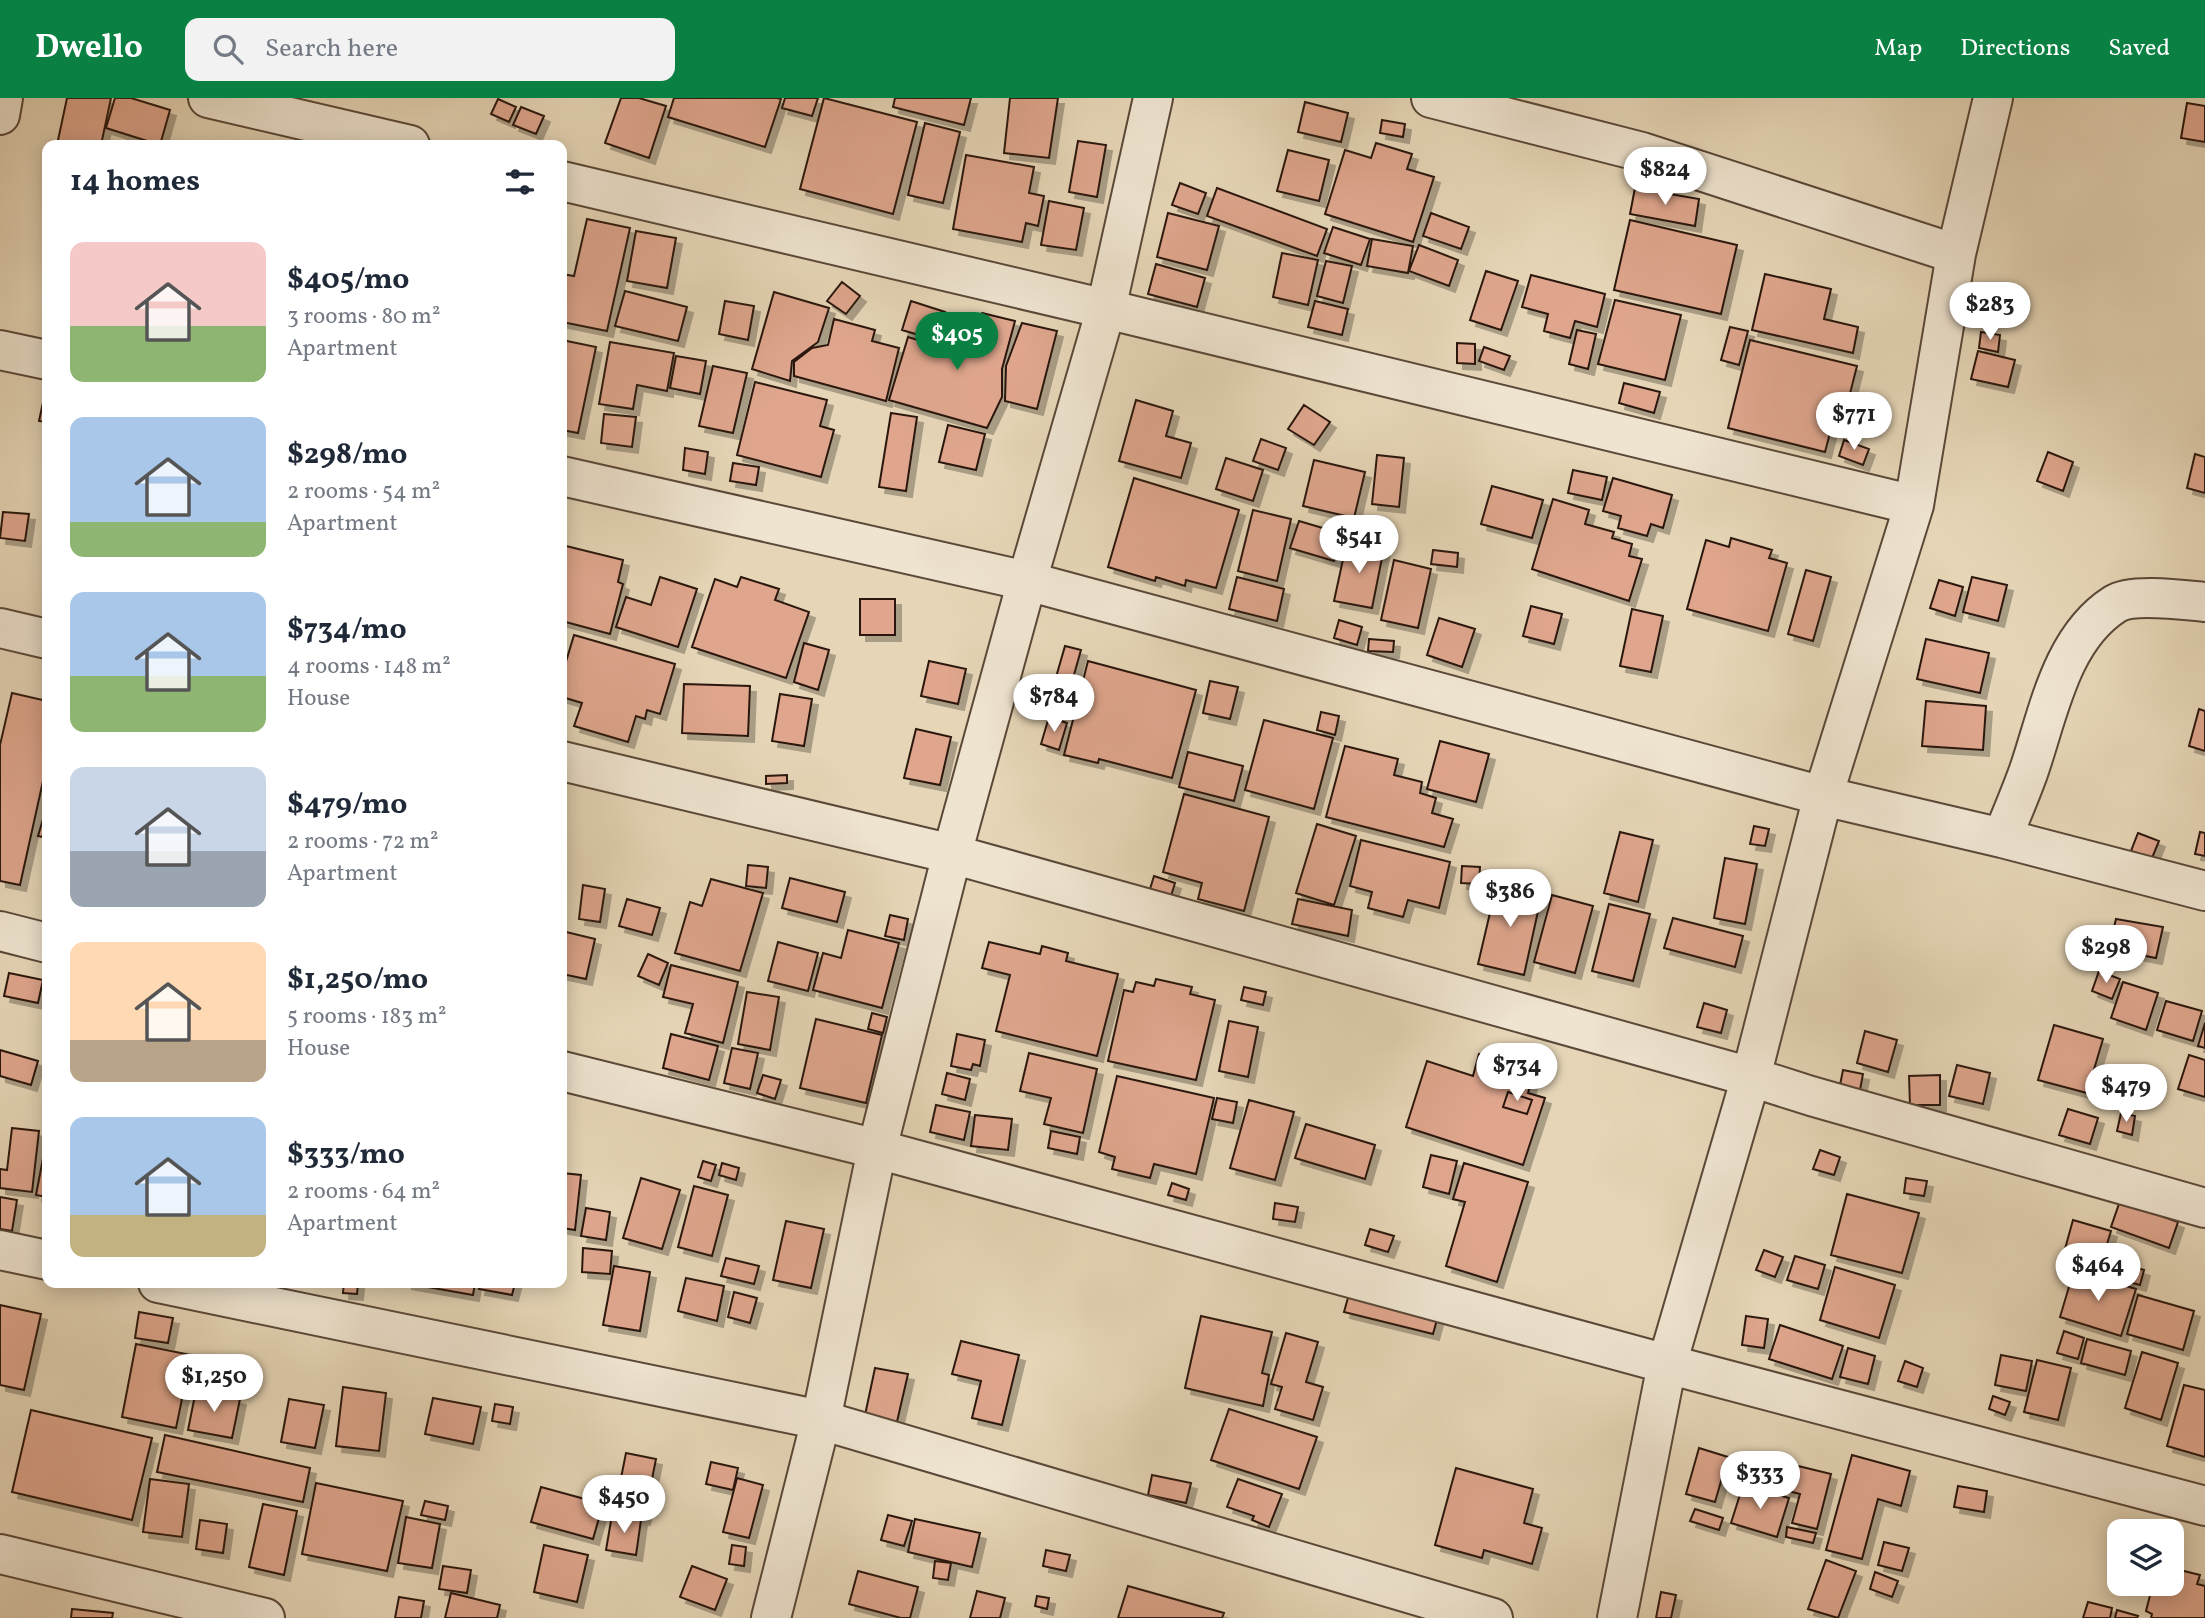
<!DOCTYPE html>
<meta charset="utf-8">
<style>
body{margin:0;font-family:Vollkorn,serif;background:#f2f2f3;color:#1f2937;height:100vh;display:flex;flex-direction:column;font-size:26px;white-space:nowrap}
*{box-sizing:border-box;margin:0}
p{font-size:23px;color:#747a83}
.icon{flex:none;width:38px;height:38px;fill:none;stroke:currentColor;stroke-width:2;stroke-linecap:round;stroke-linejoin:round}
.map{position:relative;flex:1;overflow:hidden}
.drawer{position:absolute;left:42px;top:42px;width:525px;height:1148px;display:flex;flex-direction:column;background:#fff;border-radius:14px;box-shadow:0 4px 18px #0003}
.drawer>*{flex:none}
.controls{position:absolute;left:2107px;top:1421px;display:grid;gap:14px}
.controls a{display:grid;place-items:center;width:77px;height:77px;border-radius:14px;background:#fff;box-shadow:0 4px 18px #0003;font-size:35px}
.price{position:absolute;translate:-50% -60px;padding:0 16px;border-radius:24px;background:#fff;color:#222;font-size:23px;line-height:46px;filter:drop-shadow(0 2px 4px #0008)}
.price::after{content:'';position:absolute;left:50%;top:42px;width:21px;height:16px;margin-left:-10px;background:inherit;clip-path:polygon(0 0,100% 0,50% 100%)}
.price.selected{background:#0b8043;color:#fff}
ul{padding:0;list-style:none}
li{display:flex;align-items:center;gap:21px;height:175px;padding:0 28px}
li span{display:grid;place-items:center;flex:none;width:196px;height:140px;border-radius:14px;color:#555}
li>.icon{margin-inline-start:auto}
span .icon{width:84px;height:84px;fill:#fffc;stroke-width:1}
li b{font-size:30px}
h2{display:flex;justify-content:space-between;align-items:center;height:84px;padding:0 28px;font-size:30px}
header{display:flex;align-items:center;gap:42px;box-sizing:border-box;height:98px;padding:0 35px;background:#0b8043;color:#fff}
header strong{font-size:33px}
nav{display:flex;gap:38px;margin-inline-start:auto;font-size:24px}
.search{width:490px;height:63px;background:#f2f2f3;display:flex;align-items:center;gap:18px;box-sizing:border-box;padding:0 24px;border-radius:14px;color:#747a83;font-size:26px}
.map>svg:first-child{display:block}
.building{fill:#dfa68d;stroke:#2c180d;stroke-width:2;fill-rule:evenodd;filter:url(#shadow)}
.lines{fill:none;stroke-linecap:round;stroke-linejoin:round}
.minor-casing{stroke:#5a4838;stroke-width:42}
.minor{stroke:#efe4d0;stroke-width:38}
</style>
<header>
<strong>Dwello</strong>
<div class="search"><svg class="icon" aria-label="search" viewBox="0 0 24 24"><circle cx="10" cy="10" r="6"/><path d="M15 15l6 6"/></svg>Search here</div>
<nav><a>Map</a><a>Directions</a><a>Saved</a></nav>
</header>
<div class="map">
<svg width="2205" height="1520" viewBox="0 0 2205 1520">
<defs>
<filter id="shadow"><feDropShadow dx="6" dy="6" stdDeviation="0" flood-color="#0004"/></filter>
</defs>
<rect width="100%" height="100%" fill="#e6d6b7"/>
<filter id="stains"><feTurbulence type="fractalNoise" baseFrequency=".00286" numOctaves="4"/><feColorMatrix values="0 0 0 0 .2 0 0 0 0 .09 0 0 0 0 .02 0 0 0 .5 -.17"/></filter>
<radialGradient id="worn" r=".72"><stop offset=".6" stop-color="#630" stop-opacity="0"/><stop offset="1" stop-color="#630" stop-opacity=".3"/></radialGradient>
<path class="building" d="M67,0h44l-10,47h-44z
M115,0h16l39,12 -10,35 -54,-17z
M621,0h18l27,8 -17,52 -44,-15z
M674,0h103l4,1 -16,48 -97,-30z
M785,0h33l-6,18 -30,-8z
M824,0l93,24 -24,92 -93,-25z
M895,0h76l-7,27 -71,-18z
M1010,0h48l-9,60 -45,-5z
M498,1l18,8 -7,15 -18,-8z
M1305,4l43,11 -7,29 -43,-10z
M2187,5l18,3v36l-24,-4z
M521,9l23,9 -8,18 -23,-9z
M1382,22l23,4 -2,13 -23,-4z
M925,25l35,9 -17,71 -35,-8z
M1078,43l28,4 -9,52 -28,-5z
M1376,45l36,11 -5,15 27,8 -21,65 -88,-28 20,-64 26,8z
M1288,52l41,10 -10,41 -42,-10z
M966,57l68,12 -5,26 15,3 -6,30 -12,-3 -4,19 -69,-13z
M1180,85l26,10 -8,21 -26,-9z
M1217,90l110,41 -10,27 -110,-40z
M1635,90l64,11 -4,27 -65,-12z
M1049,103l35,7 -8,42 -35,-5z
M1168,115l51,13 -12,44 -50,-13z
M1431,115l38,14 -8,22 -38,-13z
M587,121l43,9 -23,103 -45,-9v-48l12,2z
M1630,122l107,25 -16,69 -107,-24z
M1333,129l37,12 -9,26 -37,-12z
M636,133l40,7 -9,50 -40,-7z
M1372,141l41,7 -5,27 -41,-7z
M1419,147l39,15 -9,26 -40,-15z
M1282,155l36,7 -10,45 -35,-8z
M1326,163l26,5 -9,37 -26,-7z
M1156,166l49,14 -8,29 -49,-13z
M1486,173l32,10 -17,49 -31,-10z
M1765,176l66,15 -7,30 34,8 -5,26 -101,-23z
M1531,177l74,19 -8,33 -22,-6 -5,17 -26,-7 4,-17 -26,-7z
M842,184l18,14 -14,18 -19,-13z
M625,193l62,16 -9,34 -63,-15z
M774,194l55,16 -11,34 -26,19 -2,20 -38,-12z
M1615,202l66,15 -16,65 -67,-16z
M725,203l29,5 -6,34 -29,-6z
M911,203l34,11 -9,28 -34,-10z
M1315,203l33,8 -6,26 -34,-8z
M982,215l33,8 -13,48v28l-15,31 -98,-28 19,-63 36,11 8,-16 18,-5z
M834,221l41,11 -3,11 27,7 -13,53 -92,-25v-14l18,-14 16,-3z
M1022,225l35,8 -20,78 -32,-8 1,-35z
M1730,229l18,4 -9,34 -18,-5z
M1577,232l19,4 -8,35 -19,-5z
M1981,234l19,3 -2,17 -19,-4z
M562,242l34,7 -18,86 -16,-3z
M1750,242l107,26 -14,55 -9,-3 -9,34 -97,-24z
M610,244l64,11 -7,38 -30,-6 -4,24 -34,-5z
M1457,245l18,1v20l-18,-1z
M1484,249l26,9 -6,14 -25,-9z
M1978,253l37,9 -7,27 -37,-8z
M676,258l30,5 -6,33 -30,-6z
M713,268l34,7 -14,60 -34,-7z
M755,284l72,18 -7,26 14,4 -13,47 -84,-22z
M1624,285l36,9 -6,21 -35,-10z
M47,286v38l-8,-1z
M1136,302l37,11 -7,25 25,7 -10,35 -62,-17z
M1304,307l26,17 -16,23 -26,-16z
M891,315l26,4 -11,74 -27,-4z
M604,316l32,3 -4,30 -31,-4z
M948,327l37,9 -9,36 -37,-8z
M1261,341l25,9 -8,22 -25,-9z
M1844,342l25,9 -6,16 -24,-9z
M685,350l23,4 -3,22 -22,-4z
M2048,354l25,10 -10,29 -26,-10z
M2195,356l10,3v36l-18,-5z
M1377,357l27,3 -5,49 -27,-3z
M1226,360l37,12 -10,31 -37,-12z
M1314,362l51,12 -11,46 -51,-12z
M733,365l26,4 -3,18 -26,-4z
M1573,372l34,7 -5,23 -34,-7z
M1134,380l105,32 -23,78 -30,-8 -1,6 -29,-9 -1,4 -47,-14z
M1613,380l59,17 -9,33 -12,-4 -4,12 -29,-8 3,-12 -18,-5z
M1492,388l51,14 -11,38 -51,-14z
M1553,401l36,11 -4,14 29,8 -2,6 20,6 -3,12 13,3 -13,42 -97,-32z
M1253,412l38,9 -14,62 -39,-10z
M3,414l26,2 -4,27 -25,-3z
M1299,423l44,13 -9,27 -44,-13z
M1731,440l41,12 -3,8 18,5 -19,68 -81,-22 19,-69 23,7z
M1347,443l37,7 -12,60 -38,-7z
M566,448l57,14 -5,22 5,2 -13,50 -48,-13v-61z
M1433,452l25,3 -1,14 -26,-3z
M1394,462l37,9 -13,59 -37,-8z
M1806,472l25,7 -18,64 -25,-7z
M660,479l37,12 -19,58 -62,-20 10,-30 25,8z
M741,479l38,12 -4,11 34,12 -23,66 -94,-31 23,-68 22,8z
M1237,479l47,12 -7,32 -48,-12z
M1972,479l35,8 -9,36 -35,-9z
M1939,482l24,7 -8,29 -25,-8z
M860,501h35v36h-35z
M1531,508l31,8 -8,30 -31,-8z
M1632,511l31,7 -12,56 -31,-6z
M1439,520l36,11 -13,38 -35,-12z
M1339,522l23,7 -5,18 -23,-7z
M574,537l101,29 -15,50 -13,-4 -2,9 -9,-3 -8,26 -54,-16 8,-23 -20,-6v-22z
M1369,541l25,2 -1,11 -25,-1z
M1926,541l63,14 -9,40 -63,-14z
M804,545l25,7 -11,40 -24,-8z
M1065,548l16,4 -17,60 -16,-5z
M929,563l37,8 -8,35 -37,-8z
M1088,563l108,29 -24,88 -73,-19 -1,4 -34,-8z
M1210,583l28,6 -8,32 -27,-6z
M684,586l66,2 -2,50 -66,-3z
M12,595l35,8v62l-27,122 -20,-4v-136z
M780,596l32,5 -8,47 -32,-5z
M1926,603l60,5 -3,44 -61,-4z
M2199,611l6,2v40l-16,-5z
M1321,614l18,4 -4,19 -18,-5z
M1049,619l18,6 -8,27 -18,-6z
M1264,622l69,18 -19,71 -69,-19z
M916,631l35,8 -11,48 -36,-7z
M1440,643l49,13 -13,48 -49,-13z
M1345,648l53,13 -4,16 28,7 -2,11 16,5 -4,15 21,6 -9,28 -118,-30z
M1188,654l55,14 -9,35 -55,-14z
M787,677v8l-21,1v-8z
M1184,696l85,23 -25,94 -46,-12 4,-16 -39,-11z
M47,708v32l-9,-2z
M1317,726l39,12 -22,69 -38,-12z
M1754,728l15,3 -4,17 -15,-2z
M1620,734l33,8 -15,62 -34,-9z
M2200,734l5,1v23l-10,-2z
M2138,735l21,8 -7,17 -21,-7z
M1361,742l89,22 -11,46 -31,-8 -5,17 -35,-9 4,-16 -22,-6z
M1725,760l32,6 -12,60 -31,-6z
M748,767l20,2 -2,21 -20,-2z
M1462,768l18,1 -1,17 -18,-1z
M1154,778l21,7 -4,13 -21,-7z
M790,780l55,14 -8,30 -55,-14z
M711,781l52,14 -23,78 -65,-18 15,-51 12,4z
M1497,785l45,10 -18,82 -46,-11z
M583,787l22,4 -5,33 -21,-3z
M1552,797l41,11 -18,67 -41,-11z
M627,801l33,9 -8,27 -33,-9z
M1298,801l54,11 -4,26 -56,-12z
M1609,806l41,10 -17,67 -41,-10z
M890,817l18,4 -4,21 -19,-4z
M1673,820l70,18 -8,31 -71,-19z
M2116,821l47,8 -7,31 -47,-9z
M848,832l51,13 -17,65 -69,-18 10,-37 18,5z
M562,833l33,8 -9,40 -24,-5z
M778,844l40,11 -10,38 -40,-10z
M989,844l51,12 2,-8 26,7 -2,8 52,13 -21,82 -101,-25 14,-56 -28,-7z
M648,856l20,9 -9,22 -21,-9z
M671,867l67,17 -15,61 -38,-10 8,-29 -30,-7z
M2099,873l21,8 -8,20 -20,-8z
M9,875l34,7 -5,23 -34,-7z
M1156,881l36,8 -2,7 25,6 -19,80 -88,-19 16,-71 9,2 3,-10 18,4z
M2123,884l35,11 -12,37 -35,-12z
M1244,889l22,5 -3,13 -22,-5z
M747,894l32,5 -9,53 -32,-6z
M2166,903l36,10 -9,30 -36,-11z
M1704,905l23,7 -6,23 -24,-6z
M872,915l15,4 -4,16 -15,-4z
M816,921l66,16 -16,68 -66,-15z
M1229,923l29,6 -10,50 -29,-6z
M2205,925v25l-7,-2z
M2054,927l49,14 -16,54 -49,-13z
M1865,933l32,9 -9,32 -31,-9z
M671,936l47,12 -9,34 -46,-12z
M957,936l28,6 -5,26 -7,-2 -2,6 -20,-4z
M732,950l26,5 -8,36 -26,-6z
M0,952l38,11 -7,24 -31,-9z
M1029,955l68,16 -14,64 -39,-9 7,-26 -31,-7z
M1479,956l56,17 -7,22 17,5 -22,67 -117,-38 21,-66 46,15zM1508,994l24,8 -5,14 -24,-7z
M2189,957l16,5v37l-27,-8z
M1957,967l33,8 -7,31 -34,-8z
M1843,972l20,4 -3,16 -20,-5z
M947,975l23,6 -5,21 -23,-6z
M763,977l18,5 -6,19 -18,-6z
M1940,977v30h-30l-1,-29z
M1117,978l97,22 -18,76 -42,-10 -4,14 -38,-9 3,-12 -16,-5z
M1508,994l24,8 -5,14 -24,-7z
M1217,1000l20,4 -4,21 -21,-4z
M1249,1002l45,12 -19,68 -45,-12z
M936,1007l34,7 -6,28 -34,-8z
M2068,1011l30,9 -8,26 -31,-9z
M2121,1015l14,3 -3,19 -15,-4z
M975,1017l37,4 -4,31 -37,-4z
M1306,1026l69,21 -10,34 -70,-21z
M12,1030l27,3 -7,61 -32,-4v-19l7,1z
M1051,1033l29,6 -3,17 -29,-6z
M45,1050l2,1v48l-11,-2z
M1820,1052l20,7 -6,18 -21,-6z
M1431,1057l26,6 -8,33 -26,-7z
M703,1063l13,4 -5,16 -13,-4z
M722,1065l17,5 -3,12 -17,-5z
M1464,1065l64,19 -31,100 -51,-16 19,-64 -12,-3z
M562,1075l19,2 -6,55 -13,-2z
M641,1080l39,12 -18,59 -39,-11z
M1906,1080l21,3 -3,15 -20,-3z
M1172,1085l17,6 -3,11 -18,-5z
M694,1088l34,9 -16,61 -34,-9z
M1847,1096l72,19 -17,60 -71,-18z
M0,1099l17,3 -5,31 -12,-2z
M2120,1103l58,21 -9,26 -58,-21z
M1275,1105l23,4 -3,15 -22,-3z
M586,1110l24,4 -4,28 -25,-4z
M2073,1122l38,11 -11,36 -37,-11z
M786,1123l38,8 -13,59 -38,-8z
M1370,1131l24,7 -6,16 -23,-7z
M583,1150l29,3 -2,23 -28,-2z
M1764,1152l19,7 -8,20 -19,-7z
M1795,1158l30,9 -7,24 -31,-9z
M726,1160l33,8 -5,18 -33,-8z
M2108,1162l36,10 -4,15 -37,-10z
M614,1168l36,6 -10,59 -37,-6z
M1835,1169l60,18 -16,53 -59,-18z
M2074,1172l62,19 -15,47 -61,-19z
M686,1180l38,8 -7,35 -39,-10z
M344,1185h14l-1,11 -14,-1z
M405,1185h70l-2,12z
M480,1185h35l-3,12 -33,-6z
M734,1194l23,6 -7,25 -22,-6z
M1349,1196l89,22 -5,18 -89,-22z
M2138,1197l56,16 -11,39 -56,-16z
M0,1207l41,9 -17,76 -24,-5z
M139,1214l34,6 -5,25 -33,-5z
M1201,1218l71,16 -10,41 7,2 -6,31 -78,-18z
M1746,1218l22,3 -4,29 -22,-3z
M1780,1227l63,21 -11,33 -63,-20z
M2064,1233l20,7 -6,21 -21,-6z
M1286,1235l32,9 -12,40 17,5 -10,33 -38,-11 7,-22 -11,-3z
M2087,1241l44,12 -6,24 -44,-12z
M961,1243l58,14 -17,70 -30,-7 9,-37 -29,-7z
M136,1246l55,11 -15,73 -54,-11z
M1848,1250l27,8 -7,28 -28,-7z
M2142,1254l36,11 -17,57 -36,-12z
M2001,1257l31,6 -6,30 -31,-6z
M2037,1262l34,8 -13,52 -34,-8z
M1905,1263l18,7 -6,19 -19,-6z
M875,1270l33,6 -12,52 -32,-6z
M2184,1287l21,5v67l-38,-11z
M343,1289l43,6 -7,58 -43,-5z
M196,1292l44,9 -8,39 -44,-8z
M1993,1298l17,6 -5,13 -16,-6z
M433,1300l48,9 -8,37 -48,-10z
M289,1301l35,6 -9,43 -34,-6z
M495,1306l18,3 -3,17 -18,-3z
M1229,1311l88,28 -18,52 -88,-29z
M31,1312l121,28 -20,82 -120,-28z
M165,1337l145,33 -7,34 -146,-30z
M1699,1350l29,9 -13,45 -29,-8z
M626,1355l30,6 -12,60 -30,-6z
M1852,1357l58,16 -9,35 -23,-7 -16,60 -36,-9z
M711,1364l27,6 -5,22 -27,-6z
M1790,1366l41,10 -14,55 -25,-6 8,-29 -16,-4z
M1456,1370l77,21 -9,34 18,5 -10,36 -48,-14 -2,8 -47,-13z
M1152,1377l39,8 -5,20 -38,-8z
M737,1380l26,7 -14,53 -26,-6z
M150,1381l39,5 -7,53 -39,-5z
M1238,1381l44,15 -13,33 -17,-7 2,-4 -27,-9z
M316,1385l87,18 -16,70 -85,-17z
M1743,1387l46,13 -12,39 -46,-14z
M1958,1388l29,5 -3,21 -30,-5z
M541,1389l62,17 -10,35 -62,-17z
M425,1403l23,5 -3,14 -24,-5z
M263,1406l34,7 -13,64 -35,-8z
M1695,1411l28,9 -4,12 -29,-9z
M612,1417l29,5 -5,35 -30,-5z
M888,1417l24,6 -8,25 -23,-6z
M406,1419l34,7 -8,44 -34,-5z
M915,1421l65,14 -8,34 -64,-15z
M200,1422l27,4 -4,29 -27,-4z
M1787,1429l29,6 -3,10 -27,-6z
M1884,1444l25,6 -7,23 -24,-6z
M544,1447l44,10 -11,47 -43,-10z
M732,1447l14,2 -2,19 -15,-2z
M1046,1452l24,5 -4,16 -23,-5z
M1826,1462l30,11 -18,47 -30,-9z
M935,1463l16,2 -3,17 -15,-2z
M443,1468l28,4 -4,23 -28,-4z
M692,1468l35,13 -12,31 -35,-13z
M2172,1470l28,7 -3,9 8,2v32h-54l1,-4 -6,-3 7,-27h19z
M858,1473l60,16 -8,31h-9l-52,-14z
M1875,1474l23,9 -6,16 -22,-8z
M1128,1488l96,27 -2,5h-104z
M977,1493l28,7 -5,20h-30z
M1661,1494l15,3 -5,23h-15z
M451,1495l49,12 -3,13h-52z
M1037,1498l12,2 -2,11 -12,-3z
M399,1499l25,4 -3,17h-26z
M2088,1504l24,6 -2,10h-27z
M72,1511l41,4 -1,5h-41z
M2117,1512l21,6 -1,2h-22z"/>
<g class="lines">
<g class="minor-casing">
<path id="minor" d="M208,0l202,47
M1431,0l211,54 314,102
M0,17l3,-17
M562,83l544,128 808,196
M0,252l47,10
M562,378l465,105 796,215 179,42 203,53
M0,530l47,11
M562,663l390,93 799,223 60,19 394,112
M2002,740c9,-22 18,-43 26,-65 20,-57 32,-134 87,-169 17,-11 69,-4 90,-2
M0,833l47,12
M562,973l315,78 790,215 538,142
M0,1152l47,10
M158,1185l663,137 672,198
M0,1456l265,64
M771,1520l50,-198 56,-271 75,-295 75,-273 79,-272 47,-211
M1617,1520l50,-254 84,-287 72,-281 91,-291 42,-251 37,-156"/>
</g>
<use href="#minor" class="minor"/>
</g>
<rect width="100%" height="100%" filter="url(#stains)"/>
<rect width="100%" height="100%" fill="url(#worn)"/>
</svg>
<div class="controls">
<a><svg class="icon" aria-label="layers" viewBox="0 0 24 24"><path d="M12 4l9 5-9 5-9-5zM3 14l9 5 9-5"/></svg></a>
</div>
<b class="price" style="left:1665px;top:109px">$824</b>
<b class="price" style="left:1990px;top:244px">$283</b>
<b class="price selected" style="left:957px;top:274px">$405</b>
<b class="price" style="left:1854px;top:354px">$771</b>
<b class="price" style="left:1359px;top:477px">$541</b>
<b class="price" style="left:1054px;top:636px">$784</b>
<b class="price" style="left:1510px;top:831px">$386</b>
<b class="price" style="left:2106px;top:887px">$298</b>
<b class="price" style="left:1517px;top:1005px">$734</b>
<b class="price" style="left:2126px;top:1026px">$479</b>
<b class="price" style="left:2098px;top:1205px">$464</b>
<b class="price" style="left:214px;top:1316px">$1,250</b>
<b class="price" style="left:1760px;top:1413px">$333</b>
<b class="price" style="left:624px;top:1437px">$450</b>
<section class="drawer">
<h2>14 homes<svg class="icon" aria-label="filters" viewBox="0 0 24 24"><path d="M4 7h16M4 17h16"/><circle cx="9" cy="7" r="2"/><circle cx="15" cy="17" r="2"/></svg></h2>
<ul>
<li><span style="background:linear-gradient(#f6c9c9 60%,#8fb573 0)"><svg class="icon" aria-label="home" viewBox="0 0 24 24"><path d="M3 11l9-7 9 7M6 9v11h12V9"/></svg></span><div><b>$405/mo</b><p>3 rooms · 80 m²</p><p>Apartment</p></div></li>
<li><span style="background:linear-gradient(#a9c7e8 75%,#8fb573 0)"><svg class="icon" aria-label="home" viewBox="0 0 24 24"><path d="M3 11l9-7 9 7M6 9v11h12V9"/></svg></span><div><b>$298/mo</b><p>2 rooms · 54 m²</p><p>Apartment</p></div></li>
<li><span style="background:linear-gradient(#a9c7e8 60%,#8fb573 0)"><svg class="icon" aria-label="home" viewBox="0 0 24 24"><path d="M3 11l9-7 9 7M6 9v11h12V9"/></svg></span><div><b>$734/mo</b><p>4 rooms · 148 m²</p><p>House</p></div></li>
<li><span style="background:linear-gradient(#c9d6e8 60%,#9aa5b1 0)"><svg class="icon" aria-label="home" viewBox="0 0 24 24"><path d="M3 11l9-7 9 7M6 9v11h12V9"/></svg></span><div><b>$479/mo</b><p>2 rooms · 72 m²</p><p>Apartment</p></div></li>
<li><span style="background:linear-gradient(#ffd9b3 70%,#b9a48a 0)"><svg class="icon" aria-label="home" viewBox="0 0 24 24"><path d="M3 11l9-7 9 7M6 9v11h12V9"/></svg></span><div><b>$1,250/mo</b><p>5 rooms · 183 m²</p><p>House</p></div></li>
<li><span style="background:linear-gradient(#a9c7e8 70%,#c2b280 0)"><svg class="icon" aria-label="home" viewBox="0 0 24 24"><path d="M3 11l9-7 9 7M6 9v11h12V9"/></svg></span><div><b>$333/mo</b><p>2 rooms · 64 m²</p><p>Apartment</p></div></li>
</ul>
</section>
</div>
